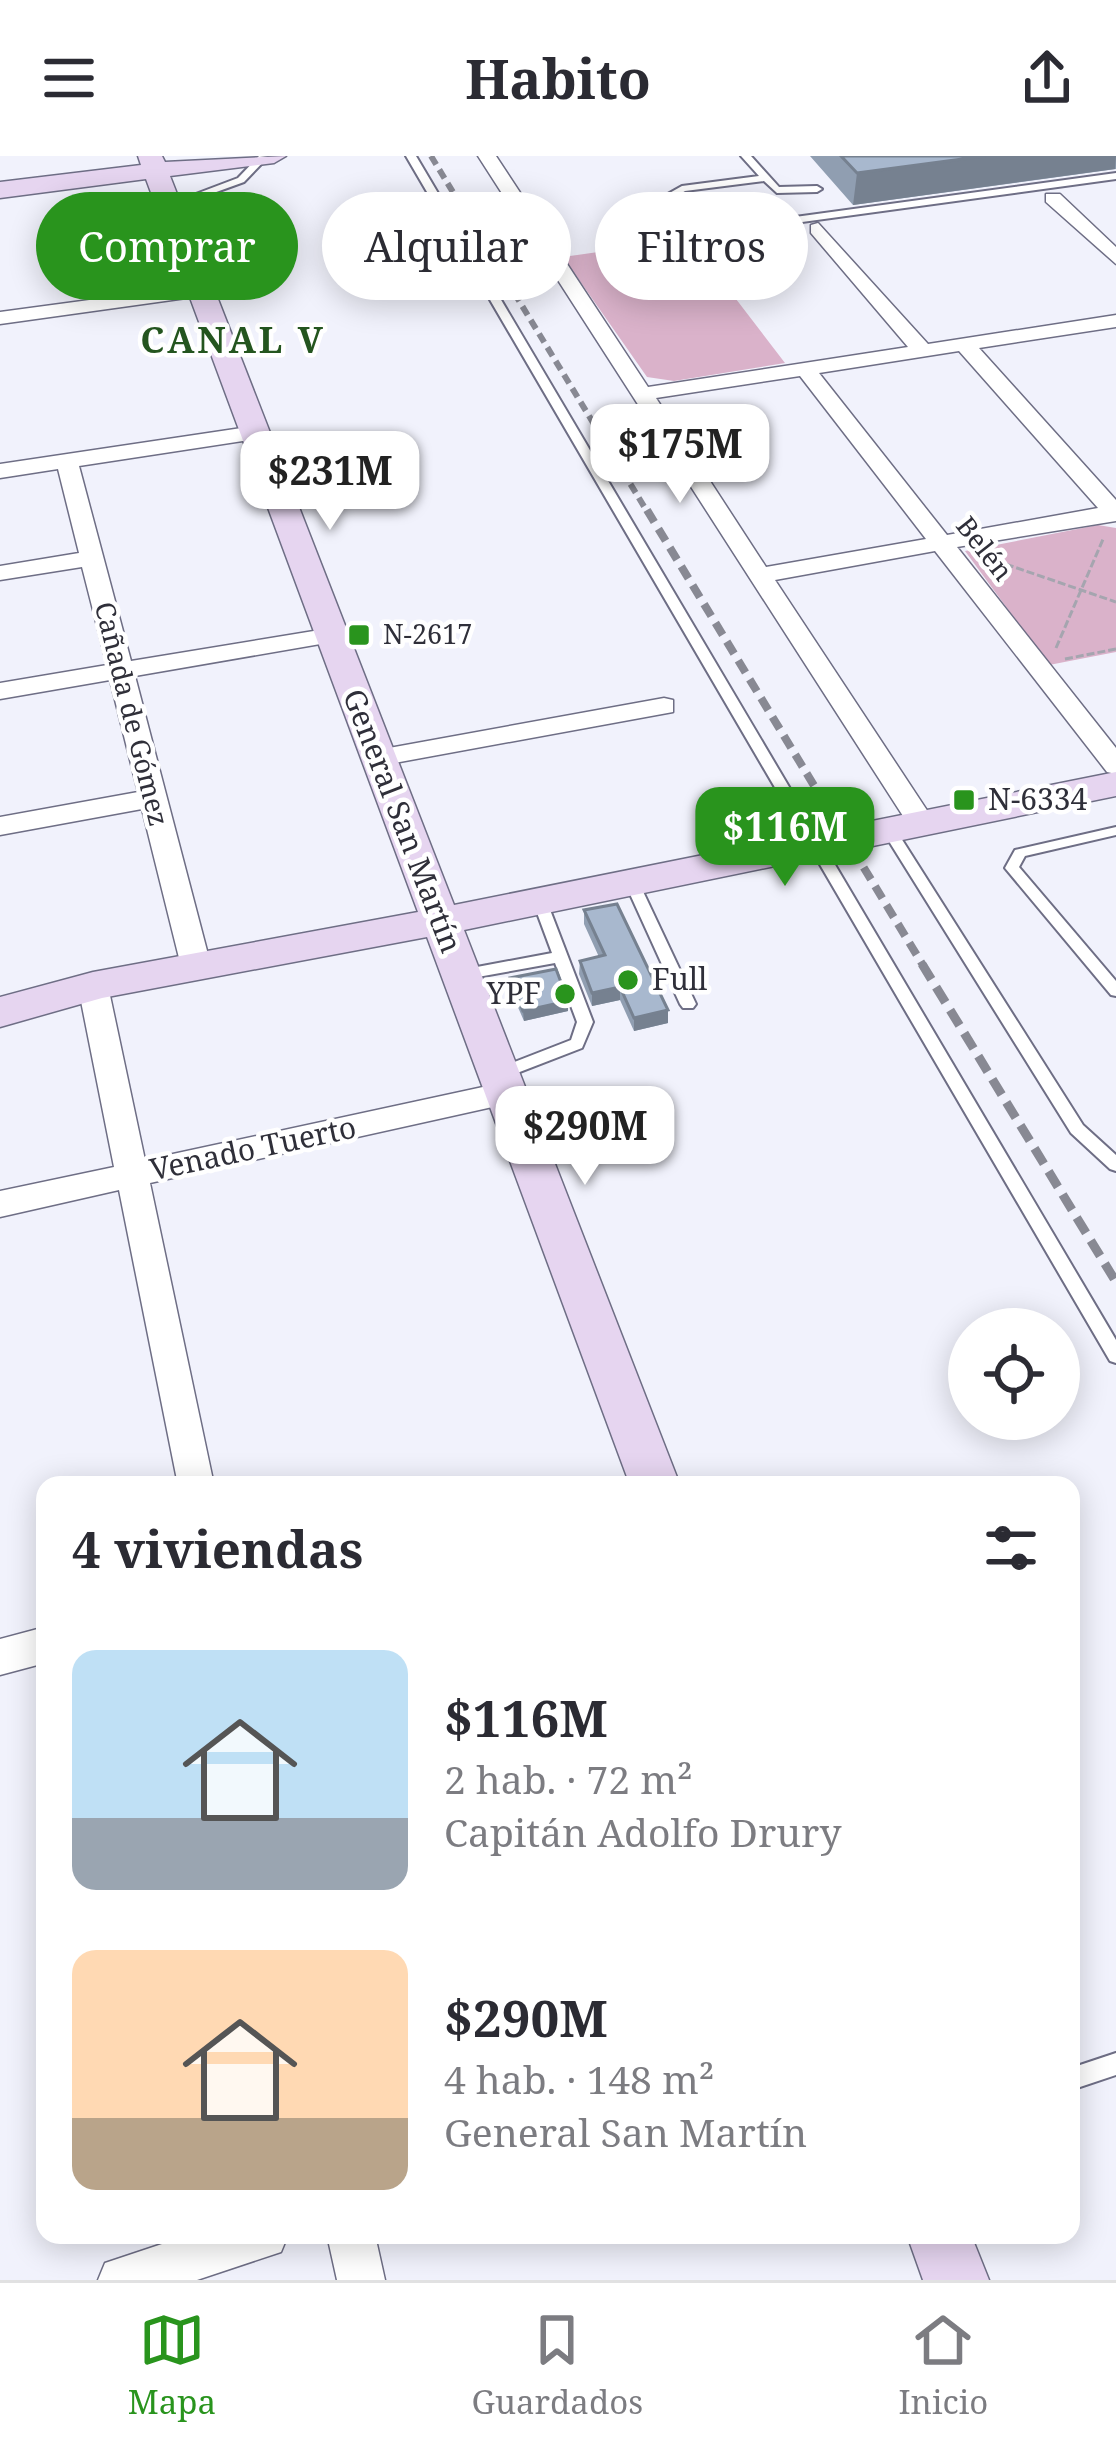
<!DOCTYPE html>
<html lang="es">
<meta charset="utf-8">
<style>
body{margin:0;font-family:"Noto Serif",serif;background:#f7f7f7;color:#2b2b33;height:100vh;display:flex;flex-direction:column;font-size:45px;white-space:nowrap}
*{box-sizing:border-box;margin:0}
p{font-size:39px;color:#7c7c81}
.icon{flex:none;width:66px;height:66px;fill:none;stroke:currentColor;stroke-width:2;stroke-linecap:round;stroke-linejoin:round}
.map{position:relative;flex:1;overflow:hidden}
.sheet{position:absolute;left:36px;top:1320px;width:1044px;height:768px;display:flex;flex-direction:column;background:#fff;border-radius:24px;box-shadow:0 6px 30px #0003}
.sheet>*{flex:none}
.banner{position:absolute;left:36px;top:36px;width:1044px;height:108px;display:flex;gap:24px}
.buttons{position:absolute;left:948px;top:1152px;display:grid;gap:24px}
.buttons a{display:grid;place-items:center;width:132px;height:132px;border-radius:50%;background:#fff;box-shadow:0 6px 30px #0003;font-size:60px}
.price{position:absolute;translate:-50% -102px;padding:0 27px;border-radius:24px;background:#fff;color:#222;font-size:39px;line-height:78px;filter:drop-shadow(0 3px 6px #0008)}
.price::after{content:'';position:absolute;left:50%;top:72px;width:36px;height:27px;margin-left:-18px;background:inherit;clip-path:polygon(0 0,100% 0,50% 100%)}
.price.on{background:#29941d;color:#fff}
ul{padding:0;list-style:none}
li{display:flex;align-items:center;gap:36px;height:300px;padding:0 36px}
li span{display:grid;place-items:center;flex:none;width:336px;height:240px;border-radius:24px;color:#555}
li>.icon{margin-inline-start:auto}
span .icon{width:144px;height:144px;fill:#fffc;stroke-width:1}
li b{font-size:51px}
h2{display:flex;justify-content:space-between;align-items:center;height:144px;padding:0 36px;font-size:51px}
.chip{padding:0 42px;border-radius:54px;background:#fff;box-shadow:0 6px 30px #0003;font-size:42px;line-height:108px}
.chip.on{background:#29941d;color:#fff}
header{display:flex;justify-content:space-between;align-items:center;height:156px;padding:0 36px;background:#fff;font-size:54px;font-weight:700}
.tab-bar{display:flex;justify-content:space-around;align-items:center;height:168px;border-top:3px solid #e1e1e2;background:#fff;font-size:33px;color:#7c7c81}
.tab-bar a{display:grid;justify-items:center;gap:6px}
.tab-bar .on{color:#29941d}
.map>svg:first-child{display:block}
.green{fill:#dab2ca}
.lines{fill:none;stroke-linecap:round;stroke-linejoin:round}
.lane-casing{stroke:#6e6e85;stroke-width:4}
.street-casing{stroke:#6e6e85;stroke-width:3}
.secondary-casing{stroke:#6e6e85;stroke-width:3}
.path{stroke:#a5a5af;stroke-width:3;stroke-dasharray:8 3;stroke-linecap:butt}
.lane{fill:#fff;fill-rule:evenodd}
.street{fill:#fff;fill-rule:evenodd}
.secondary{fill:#e6d5f0;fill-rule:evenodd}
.rail-far2{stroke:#888993;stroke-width:6;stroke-dasharray:10 6;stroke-linecap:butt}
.rail-far1{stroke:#888993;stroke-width:8;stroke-dasharray:14 8;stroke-linecap:butt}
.rail{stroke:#888993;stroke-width:9;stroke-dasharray:18 9;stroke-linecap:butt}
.wall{fill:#909eb1}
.shaded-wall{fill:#768190}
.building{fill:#a8b8ce;stroke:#768190;stroke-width:3}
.poi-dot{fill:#29941d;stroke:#fff;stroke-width:4.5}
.labels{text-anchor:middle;stroke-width:9;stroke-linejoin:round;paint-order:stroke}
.far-street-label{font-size:27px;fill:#2f2f39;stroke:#fff}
.far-poi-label{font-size:27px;fill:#2f2f39;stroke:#fff;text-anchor:start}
.poi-label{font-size:30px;fill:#2f2f39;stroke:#fff;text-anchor:start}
.street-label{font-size:30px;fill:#2f2f39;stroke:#fff}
.far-district-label{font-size:36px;font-weight:bold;letter-spacing:3px;fill:#24551f;stroke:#fff}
</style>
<header><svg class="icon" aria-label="menu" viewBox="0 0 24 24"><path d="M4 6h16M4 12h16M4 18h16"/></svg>Habito<svg class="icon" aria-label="share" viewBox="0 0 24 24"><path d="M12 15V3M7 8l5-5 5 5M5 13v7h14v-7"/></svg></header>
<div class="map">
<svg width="1116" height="2124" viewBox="0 0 1116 2124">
<rect width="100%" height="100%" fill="#f1f2fc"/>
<path class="green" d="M690,83l95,124 -111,18 -27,-4 -84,-120z
M1098,369l18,3v124l-67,13 -84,-114z"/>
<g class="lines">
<g class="lane-casing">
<path id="lane" d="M259,0l9,1 -24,25 -72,26 -8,-2 74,-28z
M406,0h10l700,1184v23l-6,-2z
M741,0h10l28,31 38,-1 5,3 -5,3 -40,1 -13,-12 -79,10 -11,7 -1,8 26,16 38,3 379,-52v6l-379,52 -43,-4 -31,-20 3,-12 16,-9 77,-10z
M889,670l5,1 189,298 33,30v16l-6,-2 -39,-36 -189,-303z
M1116,671v8l-91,21 -6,11 97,114v15l-5,-1 -106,-127 10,-18z
M632,722l7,5 57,121 -3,4h-10l-3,-4 -55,-121z
M540,741l7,5 46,120 -11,26 -83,32 -5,-2 -3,-4 3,-4 77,-30 6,-18 -22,-59 -94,17 -7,-5 7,-5 91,-17 -19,-51z
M1116,1897v22l-45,15v-22z"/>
</g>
<g class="street-casing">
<path id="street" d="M478,0h18l152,231 260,-40 -97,-114v-8l7,-2 110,121 188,-29v12l-137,21 137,152v21l-159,26 159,201v26l-9,-2 -172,-221 -160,29 161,244 -4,6h-20zM959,195l139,157 -151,27 -128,-162zM800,220l126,163 -160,28 -110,-169z
M1046,38h14l56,53v17l-70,-62z
M201,129l10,6 -3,4 -208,29v-12z
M255,270l8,2v10l-184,28 52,195 201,-33 12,7 -12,7 -197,34 76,290 -15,10 -15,-10 -39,-157 -142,26v-18l138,-25 -28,-112 -110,19v-16l107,-18 -25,-98 -82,13v-14l79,-13 -21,-84 -58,9v-14z
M664,542l9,2v12l-295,54 -13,-8 13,-8z
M93,820l15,10 37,174 361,-78 16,11 -16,11 -356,79 64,302h-36l-59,-295 -119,27v-26l114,-24 -36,-181z
M45,1471v36l-45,12v-36z
M189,2079h99l-7,17 -84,28h-99l7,-17z
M327,2079h48l10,45h-48z"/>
</g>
<g class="secondary-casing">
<path id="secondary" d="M138,0h24l3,6 121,-6 -12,7 -104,13 284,729 662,-133v24l-652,134 216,555h-50l-203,-548 -325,61 -102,29v-30l93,-25 325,-60 -272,-733 -146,19v-16l141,-17z
M907,2079h64l18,45h-66z"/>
</g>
<path class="path" d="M985,401l131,45
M1056,492l48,-111
M1065,503l51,-10"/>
<use href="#lane" class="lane"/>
<use href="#street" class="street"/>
<use href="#secondary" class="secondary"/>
<path class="rail-far2" d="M431,0l217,357"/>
<path class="rail-far1" d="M647,354l277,457"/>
<path class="rail" d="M922,808l194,318"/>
</g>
<path class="wall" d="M810,0h306v13l-263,36z
M584,754l84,100v13l-34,8 -14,-31 -28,6 -13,-32 1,-13 19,-4 -15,-33z
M510,822l58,33 -44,10 -14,-32z"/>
<path class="shaded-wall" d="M985,0h131l-1,13 -262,36 4,-32z
M620,831v13l-28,6v-13z
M568,845v10l-44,10 -1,-10z
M668,854v13l-34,8v-13z"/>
<path class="building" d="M841,0h144l-128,17z
M617,748l51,106 -34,8 -14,-31 -28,6 -12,-32 25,-6 -21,-45z
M556,813l12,32 -45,10 -13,-33z"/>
<g class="poi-dot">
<rect x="347" y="467" width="24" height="24" rx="6"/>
<rect x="952" y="632" width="24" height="24" rx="6"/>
<circle cx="628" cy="824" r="12"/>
<circle cx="565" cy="838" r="12"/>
</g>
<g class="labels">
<g class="far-street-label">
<text transform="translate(984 393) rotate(52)" y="9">Belén</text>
<text transform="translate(131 558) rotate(76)" y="9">Cañada de Gómez</text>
</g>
<g class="far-poi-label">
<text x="383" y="488">N-2617</text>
</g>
<g class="poi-label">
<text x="988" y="654">N-6334</text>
<text x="652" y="834">Full</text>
<text x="541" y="848" text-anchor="end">YPF</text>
</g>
<g class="street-label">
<text transform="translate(402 665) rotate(69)" y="10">General San Martín</text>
<text transform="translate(253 993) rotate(-12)" y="10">Venado Tuerto</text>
</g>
<g class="far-district-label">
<text x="233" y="197">CANAL V</text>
</g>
</g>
</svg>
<div class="buttons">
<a><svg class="icon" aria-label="locate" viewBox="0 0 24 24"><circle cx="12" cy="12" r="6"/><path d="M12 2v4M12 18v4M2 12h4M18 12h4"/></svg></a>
</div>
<b class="price" style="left:680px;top:350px">$175M</b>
<b class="price" style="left:330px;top:377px">$231M</b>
<b class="price on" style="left:785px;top:733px">$116M</b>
<b class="price" style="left:585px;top:1032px">$290M</b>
<div class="banner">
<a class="chip on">Comprar</a>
<a class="chip">Alquilar</a>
<a class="chip">Filtros</a>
</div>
<section class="sheet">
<h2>4 viviendas<svg class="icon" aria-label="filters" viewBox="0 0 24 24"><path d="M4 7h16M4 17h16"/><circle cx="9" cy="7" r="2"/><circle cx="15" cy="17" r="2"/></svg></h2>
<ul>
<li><span style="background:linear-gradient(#bfe0f5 70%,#9aa5b1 0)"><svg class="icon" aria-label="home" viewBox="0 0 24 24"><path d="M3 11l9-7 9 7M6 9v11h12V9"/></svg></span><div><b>$116M</b><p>2 hab. · 72 m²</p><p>Capitán Adolfo Drury</p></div></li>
<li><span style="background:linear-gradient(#ffd9b3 70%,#b9a48a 0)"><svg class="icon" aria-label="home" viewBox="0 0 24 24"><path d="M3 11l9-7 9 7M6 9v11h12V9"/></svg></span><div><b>$290M</b><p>4 hab. · 148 m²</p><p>General San Martín</p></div></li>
</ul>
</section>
</div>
<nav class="tab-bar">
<a class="on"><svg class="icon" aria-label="map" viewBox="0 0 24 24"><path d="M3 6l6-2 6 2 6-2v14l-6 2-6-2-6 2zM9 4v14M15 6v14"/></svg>Mapa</a>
<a><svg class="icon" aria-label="saved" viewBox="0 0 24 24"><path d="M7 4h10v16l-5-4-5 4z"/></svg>Guardados</a>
<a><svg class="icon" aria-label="home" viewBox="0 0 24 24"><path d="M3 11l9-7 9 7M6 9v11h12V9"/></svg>Inicio</a>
</nav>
